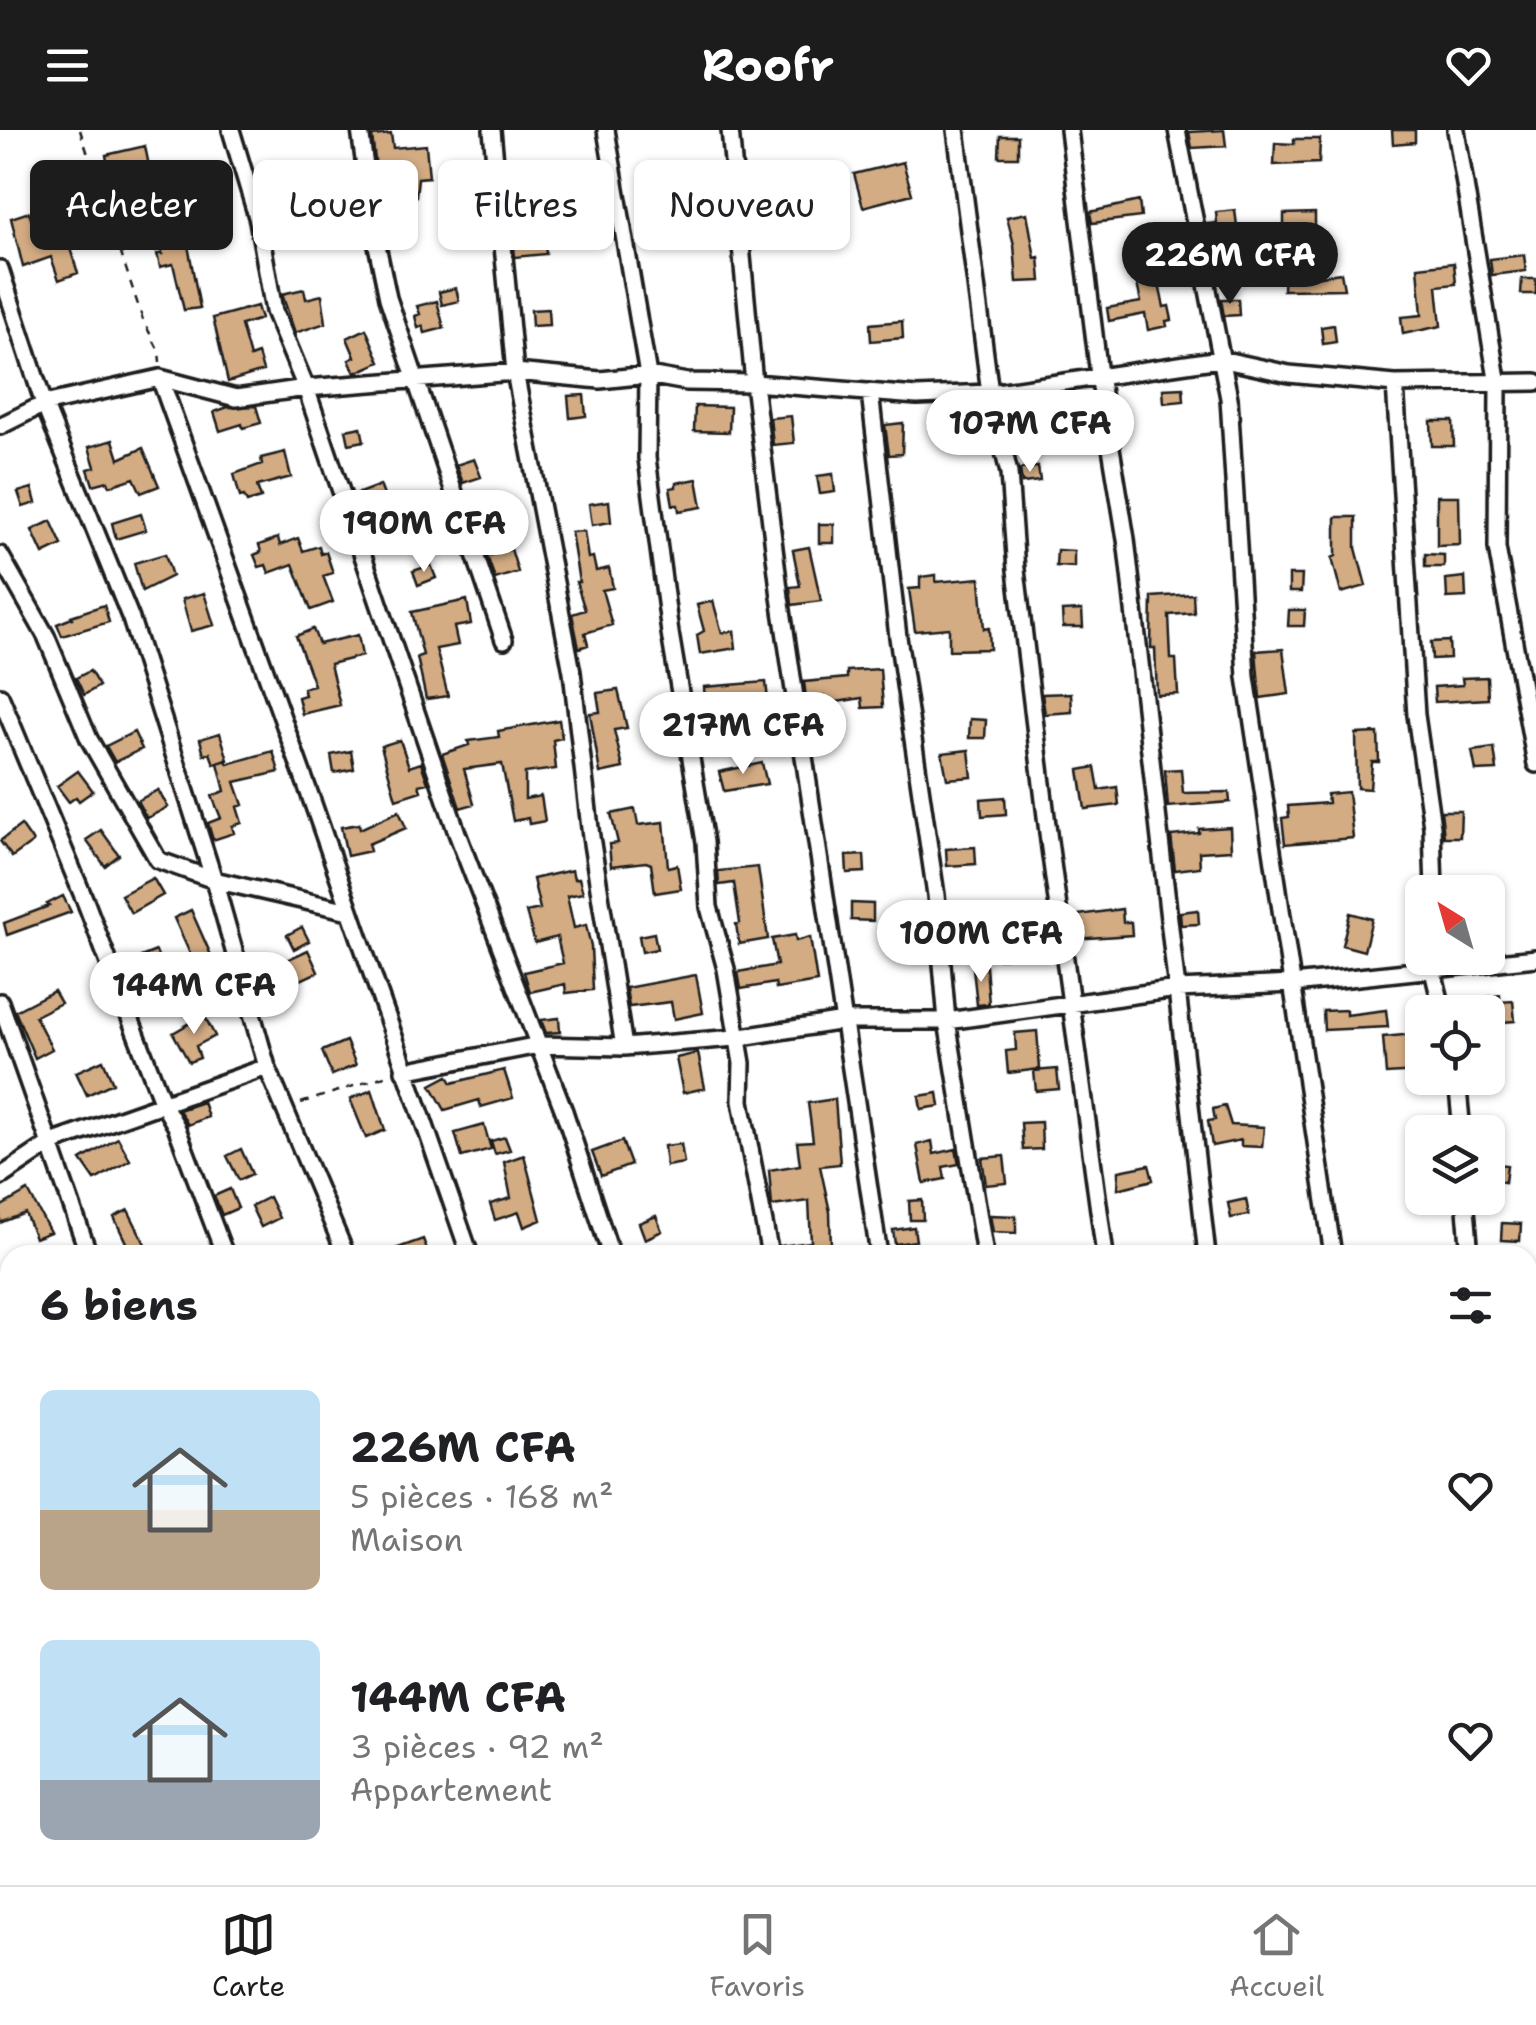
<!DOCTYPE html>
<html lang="fr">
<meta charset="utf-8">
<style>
body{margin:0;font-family:"Shantell Sans",sans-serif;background:#f6f6f6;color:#202124;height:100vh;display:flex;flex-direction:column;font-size:38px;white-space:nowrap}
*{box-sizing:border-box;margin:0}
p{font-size:32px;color:#757577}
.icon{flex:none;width:55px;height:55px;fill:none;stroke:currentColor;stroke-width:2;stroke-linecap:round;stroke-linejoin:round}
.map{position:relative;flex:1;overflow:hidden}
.sheet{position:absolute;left:0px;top:1115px;width:1538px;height:640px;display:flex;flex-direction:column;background:#fff;border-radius:30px 30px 0 0;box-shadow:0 2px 8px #0004}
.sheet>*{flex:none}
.guide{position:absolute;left:30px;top:30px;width:1000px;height:90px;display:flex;gap:20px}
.needle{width:65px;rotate:323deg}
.buttons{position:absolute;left:1405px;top:745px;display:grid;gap:20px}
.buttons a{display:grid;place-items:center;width:100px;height:100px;border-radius:15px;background:#fff;box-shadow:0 2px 8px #0004;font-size:50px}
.price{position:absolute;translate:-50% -85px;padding:0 22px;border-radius:35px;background:#fff;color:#222;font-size:32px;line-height:65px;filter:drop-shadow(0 2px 5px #0008)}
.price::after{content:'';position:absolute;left:50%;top:60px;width:30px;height:22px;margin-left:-15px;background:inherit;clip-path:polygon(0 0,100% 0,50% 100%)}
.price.active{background:#1c1c1c;color:#fff}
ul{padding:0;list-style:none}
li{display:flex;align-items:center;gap:30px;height:250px;padding:0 40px}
li span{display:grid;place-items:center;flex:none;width:280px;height:200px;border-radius:15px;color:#555}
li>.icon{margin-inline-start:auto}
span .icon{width:120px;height:120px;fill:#fffc;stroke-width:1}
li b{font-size:42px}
h2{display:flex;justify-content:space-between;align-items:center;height:120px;padding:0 40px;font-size:42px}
.pill{padding:0 35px;border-radius:15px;background:#fff;box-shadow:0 2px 8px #0004;font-size:35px;line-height:90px}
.pill.active{background:#1c1c1c;color:#fff}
header{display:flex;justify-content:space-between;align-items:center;height:130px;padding:0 40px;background:#1c1c1c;color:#fff;font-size:45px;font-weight:700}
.tab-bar{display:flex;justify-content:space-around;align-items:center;height:140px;border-top:2px solid #e0e0e0;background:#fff;font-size:28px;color:#757577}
.tab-bar a{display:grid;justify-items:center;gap:5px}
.tab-bar .active{color:#1c1c1c}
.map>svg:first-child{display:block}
.building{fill:#d3ac84;stroke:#1c1c1c;stroke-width:2.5}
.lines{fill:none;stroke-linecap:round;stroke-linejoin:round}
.street-casing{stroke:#1c1c1c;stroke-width:22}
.path{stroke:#1c1c1c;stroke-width:2.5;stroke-dasharray:8 8;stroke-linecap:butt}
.street{stroke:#fff;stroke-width:15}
</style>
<header><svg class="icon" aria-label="menu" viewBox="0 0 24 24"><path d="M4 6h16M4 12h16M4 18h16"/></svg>Roofr<svg class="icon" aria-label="heart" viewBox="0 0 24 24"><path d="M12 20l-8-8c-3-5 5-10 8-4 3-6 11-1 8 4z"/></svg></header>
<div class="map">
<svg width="1536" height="1755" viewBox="0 0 1536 1755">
<rect width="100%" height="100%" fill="#fff"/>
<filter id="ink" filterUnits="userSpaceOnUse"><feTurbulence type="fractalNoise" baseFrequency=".01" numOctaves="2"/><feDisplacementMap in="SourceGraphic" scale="20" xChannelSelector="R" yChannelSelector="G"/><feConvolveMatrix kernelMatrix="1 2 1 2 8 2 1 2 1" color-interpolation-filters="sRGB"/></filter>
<g filter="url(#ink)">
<path class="building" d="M1224,0l2,16 -34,2 -3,-16z
M1392,0h23v12l-22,2z
M391,4l2,14 33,-3 3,32 -11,1 -2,18 -13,-2v-29l-27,3 -4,-32z
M1000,6h18v21h-19z
M1294,9h26l-1,24 -45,2 1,-22 19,1z
M145,16l4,20 -40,8 -3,-19z
M903,32l9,32 -49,13 -9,-33z
M1139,71l2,16 -49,6 -2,-11z
M1235,80l3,24 -29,3 -2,-13 10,-1 -1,-11z
M29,82l9,30 27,-9 13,40 -19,7 -8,-23 -28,10 -12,-49z
M1027,83l8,45 4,-1 2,24 -24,1 -3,-37 -7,-28z
M1315,83v19l-31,2v-20z
M544,103l2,21 -31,3 -2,-21z
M186,105l14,73 -16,2 -11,-46 -13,3 -3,-13h5l-2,-8 14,-3 -1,-5z
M1151,117l1,5 20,-3 4,27 -18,4 6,27 5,-1 3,14 -6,1 1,5 -19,4 -3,-16 -36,7 -2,-13 34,-6 -11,-50z
M1524,125l2,16 -34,4 -2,-16z
M1313,132v15l28,-4 3,16 -61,1 1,-27z
M1454,133l2,21 -19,2 4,40 -38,8 -2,-17 21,-2 -4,-48z
M1522,149h14v15h-15z
M456,158l3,13 -17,4 -3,-13z
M304,159l2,10 16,-4 4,28 -31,10 -13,-39z
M1221,169h17l1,16 -15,1z
M437,171l7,27 -19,5 -2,-7 -5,2 -3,-12 5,-2 -3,-8z
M257,176l4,13 -20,6 9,32 8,-3 5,17 -35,11 -15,-64z
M548,179l1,16 -17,1 -1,-16z
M902,191l1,17 -32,3 -1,-17z
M1334,195l2,17 -13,2 -2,-17z
M366,199l14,33 -25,11 -6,-13 6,-3 -8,-19z
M1183,258l1,13 -20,2 -1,-14z
M584,265l2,21 -16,2 -2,-22z
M256,276l5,17 -18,5 -1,-4 -22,7 -6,-19 14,-5z
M695,276l35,1 -1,25 -35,-1z
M791,286l3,27 -21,2 -3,-27z
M1431,291h22l1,25h-22z
M903,293l-1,31 -13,1 -4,-30z
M361,297l3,14 -15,3 -3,-14z
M113,310l6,19 24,-11 16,38 -18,7 -7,-15 -24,8 -2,-5 -15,4 -5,-16 7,-2 -6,-20z
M285,322l6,25 -34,9 4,12 -14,4 -3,-6 -4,1 -6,-23 28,-10 -1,-6z
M474,329l7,18 -18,6 -7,-18z
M1038,337l2,14 -18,2 -2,-14z
M833,344l2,18 -15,2 -3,-18z
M697,349l5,28 -23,4 -1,-6h-5l-3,-17 6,-1v-4z
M380,355l6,16 -26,10 -6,-16z
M32,358l4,15 -13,4 -5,-15z
M1437,366h22l1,49 -23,1z
M508,368l5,16 -7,3 2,33 3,-1 7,23 -23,7 -8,-23 8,-2 -2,-23h5l-8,-27z
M609,371l2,21 -19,3 -3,-21z
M141,384l5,16 -30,9 -4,-16z
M1336,387h20v31l10,38 -25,7 -9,-35 4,-2z
M51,391l11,24 -19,9 -11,-24z
M819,394h15v19h-15z
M584,401l4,27 5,-1 3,14 13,-3 4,20 -11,2 10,35 -27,8 3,12 -9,3 -7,-34 13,-4 -9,-28h3l-8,-50z
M278,408l2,7 18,-7 5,13 16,-5 2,8 5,-2 7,21 -10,3 10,26 -22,8 -18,-46 -24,9 -3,-8 -7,2 -5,-12 7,-3 -2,-7z
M809,417l12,54 -29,4 -2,-18 10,-1 -7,-36z
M1057,420l17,1v16l-18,-1z
M165,424l7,22 -30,15 -8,-28z
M1425,424l19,1v12h-19z
M431,435l5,13 -18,7 -5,-14z
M936,445v7l44,-4 4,51 5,-1 1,21 -41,1v-22l-34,3 -6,-42 11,-1v-11z
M1289,445h13l-1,17h-12z
M1465,447l1,20 -19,1 -1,-19z
M204,463l10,32 -23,6 -9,-32z
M1193,464l1,19 -25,2 2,44h5l2,35 -21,1 -2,-47h-4l1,-51z
M467,470l4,24 -17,3 4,18 -22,4 12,47 -22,3 -9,-42 6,-2 -11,-43z
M713,471l9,32 12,-2 2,17 -36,6 -3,-19 7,-4 -7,-26z
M104,475l5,17 -47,14 -5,-12 15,-6 -1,-2z
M1082,480l1,17h-20l-1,-16z
M1289,480h16l-1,16h-16z
M313,499l6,15 39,-9 4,21 -32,8 10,41 -38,9 -4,-17 7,-2 -2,-7 11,-3 -18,-49z
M1449,511l1,17 -18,1 -1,-17z
M1283,519l6,45 -29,4 -4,-47z
M880,539l3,38 -20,1 -1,-10 -38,6 -1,-8 -17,2 -2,-16 43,-4v-7z
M90,541l9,15 -15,9 -8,-17z
M1487,547l1,22 -53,3 -1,-15 29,-2 -1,-7z
M766,552l2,18 -11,1v4l-18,2 1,9 -34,2 -2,-31z
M618,560l9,38 -13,2 9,38 -23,5 -10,-60 10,-1 -3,-19z
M1071,563l1,19 -27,2 -3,-20z
M970,589l16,1 -1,18h-16z
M559,590l3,18 -9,2 3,29 -31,4v26l16,-3 4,25 -16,3 -1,-6 -15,3 -11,-57 -38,5 10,35 -14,4 -18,-54 27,-9 -1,-4 31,-4 -1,-6z
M134,602l8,17 -27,13 -9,-16z
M220,603l8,27 -14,4 -4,-11 -6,2 -4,-16z
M1378,603l1,29h-7l-2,27 -13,-1 -1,-54z
M400,610l9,27 12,-4 7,20 -9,2 2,6 -25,8 -15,-53z
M1494,618l3,22 -21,1 -4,-20z
M969,620l3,27 -25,2 -5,-26z
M273,621l6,21 -44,10 8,23 -6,2 5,16 -10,3 2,7 -21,7 -5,-17 13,-5 -9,-22 13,-5 -7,-28 8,-3 2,4z
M351,621l3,18 -20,4 -3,-18z
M762,633l5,21 -43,7 -5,-19z
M1095,637l4,23 18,-3 2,18 -34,4 -6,-39z
M1181,639l2,24 46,-1 1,10 -62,5 -3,-37z
M78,641l15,20 -14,10 -3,-4 -7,5 -12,-16z
M158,660l10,17 -21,11 -10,-17z
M1348,662l5,46 -68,6 -3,-26 7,-1 -1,-11 40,-3 -1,-9z
M1005,667l1,17 -24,2 -1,-17z
M635,679l3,16 26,-3 4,45 9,-2 4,24 -26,4 -4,-29 -5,-2 -35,4 -2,-22 9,-1 -7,-29z
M399,681l7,17 -38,16 2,7 -23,5 -6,-29 18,-3 1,5z
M1441,681h20l-1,26h-16z
M21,695l12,17 -21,15 -12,-16z
M1230,697l1,23 -32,2 1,15 -25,3 -4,-34 28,-3v-4z
M101,700l18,25 -14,11 -19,-26z
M975,717l1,17 -29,2 -1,-17z
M864,725l1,17 -18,1 -1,-17z
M758,737l10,72 -29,5 -3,-20 4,-1 -6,-40 -15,2 -1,-14z
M572,740l2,9 5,-1 4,15 -16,3 7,32 12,-3 5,22 2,43 -27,3 -1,-9 -35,8 -6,-20 39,-9 -6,-26 -22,6 -9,-31 14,-3 -7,-30z
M153,748l10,17 -32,18 -10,-18z
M63,766l8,16 -64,23 -3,-12 45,-17 -2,-2z
M851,773l22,1v17l-22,-1z
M1122,779l1,13h8l1,13 -58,4 -3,-23z
M191,780l23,52 -18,5 -22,-49z
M1198,780l1,14 -18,1 -1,-13z
M1350,783l22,6 -8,32 -22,-6z
M1001,785l5,43 -12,1 -6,-42z
M302,797l7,14 -15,8 -7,-14z
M654,803l3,16 -15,3 -3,-16z
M795,805l1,6 14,-4 7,45 -41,7 -1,-6 -34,6 -3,-17 39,-7 -5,-26z
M308,820l10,22 -26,12 -10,-22z
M156,821l9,23 15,-8 6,13 -30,15 -15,-37z
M986,836l3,38 -12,1 -4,-37z
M696,845l7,38 -29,6 -3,-17 -42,5 -3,-19z
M54,861l7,12 -26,13 17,33 -17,9 -20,-47z
M1500,865v7l13,-1 2,20 -27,2v-26z
M1346,880v5l40,-5 2,17 -64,3 -1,-19z
M204,885l11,21 -19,10 4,12 -11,4 -16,-29z
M559,888l1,14 -14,1 -5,-13z
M1037,901l3,38 -32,4 -2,-22 10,-1 -1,-17z
M1414,904l5,38 -33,2 -3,-37z
M346,911l10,24 -24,10 -10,-24z
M698,923l7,35 -22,5 -7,-35z
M103,930l10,23 -26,12 -11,-23z
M1057,939l2,20 -23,2 -2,-20z
M504,940l9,28 -32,9 -2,-7 -34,10 -14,-25 17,-9 4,7z
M372,960l13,40 -19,8 -16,-39z
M938,963l2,13 -19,3 -2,-13z
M835,969l5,65 -20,2 10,46 1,35 -16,2 1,6h-35l-1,-9 31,-4 -2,-41 -37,5 -3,-36 31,-5 -3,-23 16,-1 -5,-38z
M203,972l5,15 -20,8 -9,-15z
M1225,976l6,19 33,2 -2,20 -21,-1v-6l-29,6 -4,-25 7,-1 -2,-11z
M1041,992l1,27 -19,1 -2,-27z
M484,995l7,24 -29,8 -7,-24z
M505,1007l5,13 -15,4 -4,-13z
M118,1008l12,22 -35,20 -14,-20z
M622,1011l9,24 -30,11 -9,-24z
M932,1011l2,13 22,-5 3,15 -16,3 2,12 -21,4 -7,-38z
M681,1014l3,19 -18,3 -2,-20z
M241,1019l11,25 -13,6 -12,-24z
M524,1025l17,65 -17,7 -5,-15 -24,8 -5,-16 21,-6 -7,-36z
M1004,1026l3,27 -21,2 -4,-27z
M1488,1033l19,2 -2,17 -17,-2z
M1149,1035l4,15 -35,9 1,-18z
M230,1059l8,19 -16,7 -8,-19z
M28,1061l22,41 -15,6 -10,-25 -25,10v-16z
M269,1067l10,21 -18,9 -10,-21z
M1246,1069l3,16 -18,3 -3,-15z
M922,1070l1,20h-13l-1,-19z
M128,1080l17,34 -15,7 -16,-34z
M990,1085l26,1v17l-23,-1z
M656,1086l6,15 -17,8 -6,-16z
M1502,1093l19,1 -1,17 -19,-1z
M914,1097l2,14 -21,3 -2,-14z
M423,1109l6,16h-44l-1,-2z"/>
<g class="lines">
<g class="street-casing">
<path id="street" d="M231,0l27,90 16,91 32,77 151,445 107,278 47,144
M360,0l13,96 15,72 116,342
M492,0l23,242 57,300 19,165 33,210
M606,0l42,245 -1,83 23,175 35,209 4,65 17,62 16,94 -1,38 29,154
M730,0l24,253 26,214 99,658
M956,0l34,263 19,80 7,97 33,271 56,414
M1069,0l30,245 27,164 81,716
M1177,0l52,268 17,279 87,578
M1456,0l42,255 -1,163 39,216
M0,139l44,135 87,215 83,261 53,187 79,188
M160,248l151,420 159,457
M1395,254l21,331 16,111 2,66
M870,262l28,245 38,258 11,126 38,234
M0,296l44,-22 116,-26 76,20 70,-10 209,-16 85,8 48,-5 39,7 67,1 163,13 73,-3 230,-34 69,15 106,10 141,-2
M0,425l46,81 43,103 69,121 56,20 135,31
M0,566l86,207 77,201 13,22 49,129
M1434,828l-1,13 10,41
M0,872l89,253
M404,941l135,-26 85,2 111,-9 109,-17h103l230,-32 116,-5 243,-26
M1457,948l5,54
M0,1047l51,-34 216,-76
M1465,1068l5,57
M1528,1172l8,-1
M0,1187l10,32
M1528,1548l2,21
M0,1559l10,32
M52,1745l3,10
M176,1745l2,10
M282,1745l3,10
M438,1745l2,10
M530,1745v10
M667,1745l3,10
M798,1745l3,10
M906,1745l2,10
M1034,1745l2,10
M1093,1745l1,10
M1193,1745l1,10
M1301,1745l1,10
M1402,1745l2,10
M716,1755l33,-10"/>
</g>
<path class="path" d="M80,0l63,190 16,31 1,11
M301,973l87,-28
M0,1671l10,1"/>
<use href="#street" class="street"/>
</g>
</g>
</svg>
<div class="buttons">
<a><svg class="needle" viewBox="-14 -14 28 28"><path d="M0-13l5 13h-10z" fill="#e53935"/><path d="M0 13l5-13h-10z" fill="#757577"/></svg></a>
<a><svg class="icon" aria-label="locate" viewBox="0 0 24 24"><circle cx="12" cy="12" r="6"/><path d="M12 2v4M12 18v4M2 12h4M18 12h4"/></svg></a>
<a><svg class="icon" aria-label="layers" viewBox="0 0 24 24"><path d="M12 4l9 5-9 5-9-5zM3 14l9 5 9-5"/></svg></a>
</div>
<b class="price active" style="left:1230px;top:177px">226M CFA</b>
<b class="price" style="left:1030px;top:345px">107M CFA</b>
<b class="price" style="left:424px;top:445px">190M CFA</b>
<b class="price" style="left:743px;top:647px">217M CFA</b>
<b class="price" style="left:981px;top:855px">100M CFA</b>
<b class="price" style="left:194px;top:907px">144M CFA</b>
<div class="guide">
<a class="pill active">Acheter</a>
<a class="pill">Louer</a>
<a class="pill">Filtres</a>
<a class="pill">Nouveau</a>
</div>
<section class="sheet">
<h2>6 biens<svg class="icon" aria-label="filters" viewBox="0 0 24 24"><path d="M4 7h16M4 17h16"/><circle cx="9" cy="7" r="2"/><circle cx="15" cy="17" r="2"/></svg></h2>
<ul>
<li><span style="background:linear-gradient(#bfe0f5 60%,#b9a48a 0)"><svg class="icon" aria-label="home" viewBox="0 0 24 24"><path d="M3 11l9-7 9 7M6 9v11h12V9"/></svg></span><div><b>226M CFA</b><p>5 pièces · 168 m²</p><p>Maison</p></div><svg class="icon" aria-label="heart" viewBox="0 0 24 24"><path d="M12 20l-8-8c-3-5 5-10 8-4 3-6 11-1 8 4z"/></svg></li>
<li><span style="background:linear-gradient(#bfe0f5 70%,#9aa5b1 0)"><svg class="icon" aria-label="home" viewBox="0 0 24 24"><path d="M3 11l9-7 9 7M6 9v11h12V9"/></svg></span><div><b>144M CFA</b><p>3 pièces · 92 m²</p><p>Appartement</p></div><svg class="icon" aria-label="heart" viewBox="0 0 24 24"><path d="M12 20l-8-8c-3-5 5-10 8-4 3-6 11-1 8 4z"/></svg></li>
</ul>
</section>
</div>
<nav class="tab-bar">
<a class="active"><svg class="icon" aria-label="map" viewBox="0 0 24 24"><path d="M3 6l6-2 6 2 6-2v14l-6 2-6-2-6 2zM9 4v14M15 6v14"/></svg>Carte</a>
<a><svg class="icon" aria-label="saved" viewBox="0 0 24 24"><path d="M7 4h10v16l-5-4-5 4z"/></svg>Favoris</a>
<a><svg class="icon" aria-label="home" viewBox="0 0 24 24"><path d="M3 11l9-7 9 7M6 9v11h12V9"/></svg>Accueil</a>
</nav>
